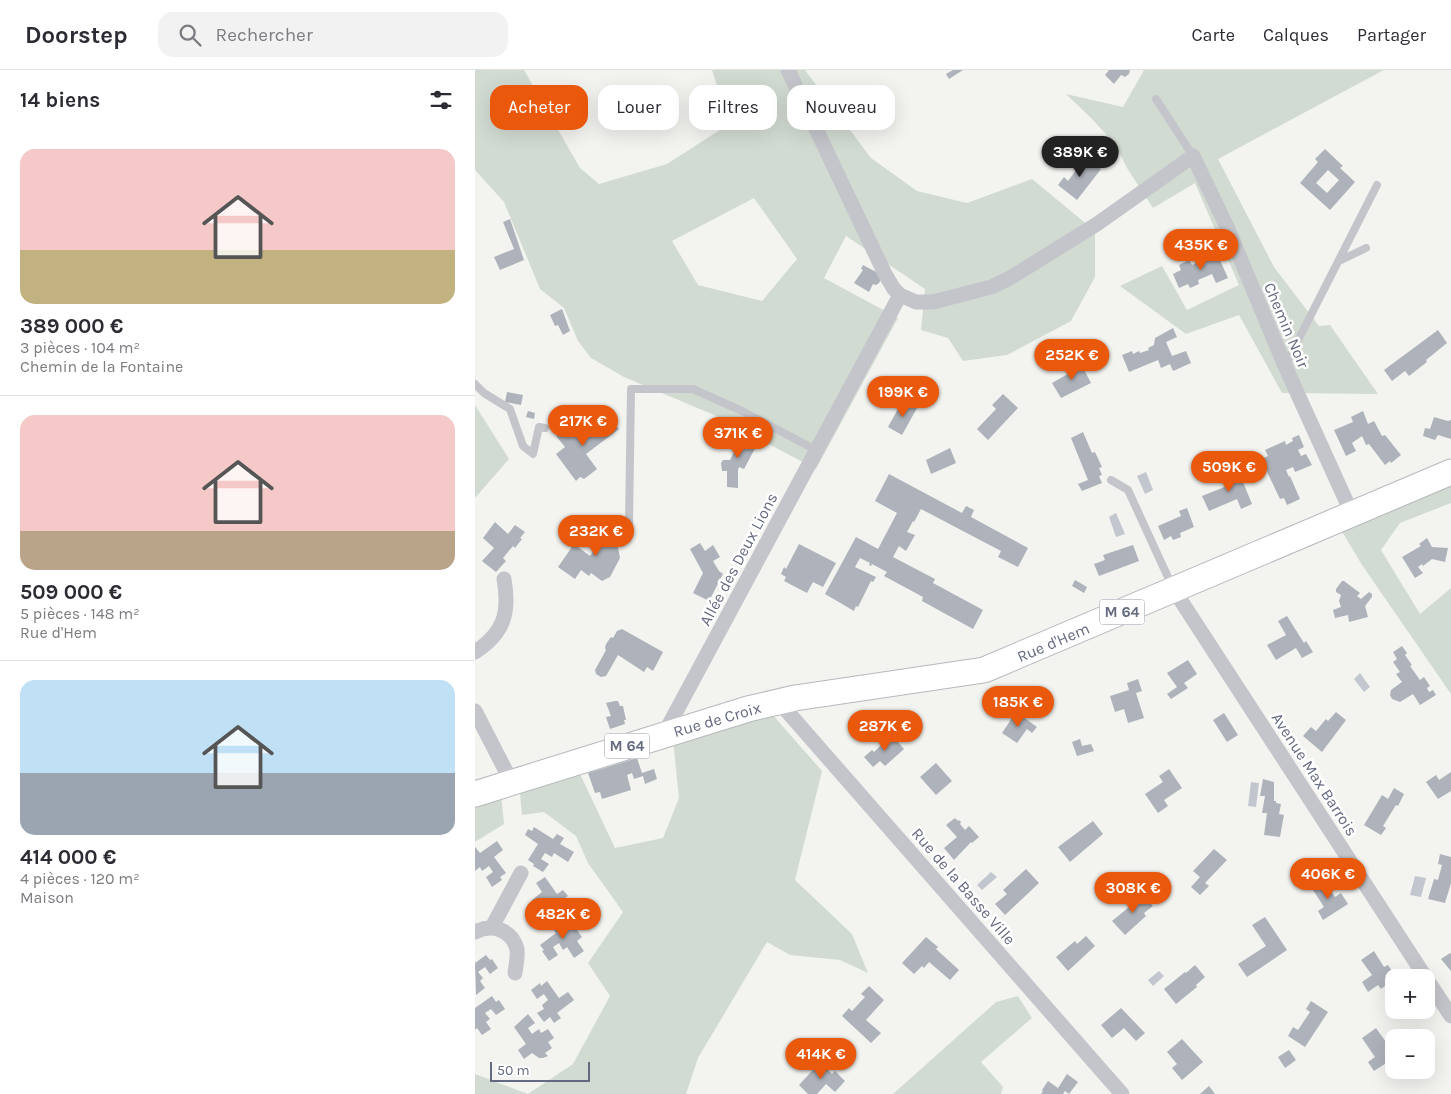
<!DOCTYPE html>
<html lang="fr">
<meta charset="utf-8">
<style>
body{margin:0;font-family:Karla,sans-serif;background:#f2f2f3;color:#2b2b33;height:100vh;display:flex;flex-direction:column;font-size:19px;white-space:nowrap}
*{box-sizing:border-box;margin:0}
p{font-size:16px;color:#7c7c81}
.icon{flex:none;width:28px;height:28px;fill:none;stroke:currentColor;stroke-width:2;stroke-linecap:round;stroke-linejoin:round}
.map{position:relative;flex:1;overflow:hidden}
.sheet{display:flex;flex-direction:column;background:#fff;width:475px}
.sheet>*{flex:none}
.top-card{position:absolute;left:15px;top:15px;width:475px;height:45px;display:flex;gap:10px}
.controls{position:absolute;left:910px;top:899px;display:grid;gap:10px}
.controls a{display:grid;place-items:center;width:50px;height:50px;border-radius:10px;background:#fff;box-shadow:0 5px 20px #0002;font-size:25px}
.scale{position:absolute;left:15px;bottom:12px;width:100px;box-sizing:border-box;padding-left:5px;border:2px solid #646a80;border-top:0;font-size:14px;line-height:18px;white-space:nowrap;color:#646a80;-webkit-text-stroke:4px #fff;paint-order:stroke}
.price{position:absolute;translate:-50% -42px;padding:0 11px;border-radius:18px;background:#ea580c;color:#fff;font-size:16px;line-height:32px;filter:drop-shadow(0 1px 2px #0008)}
.price::after{content:'';position:absolute;left:50%;top:30px;width:15px;height:11px;margin-left:-8px;background:inherit;clip-path:polygon(0 0,100% 0,50% 100%)}
.price.active{background:#222;color:#fff}
ul{padding:0;list-style:none}
li{display:grid;align-content:center;gap:10px;height:265px;padding:0 20px}
li+li{border-top:1px solid #e1e1e2}
li span{display:grid;place-items:center;height:155px;border-radius:15px;color:#555}
li>.icon{margin-inline-start:auto}
span .icon{width:90px;height:90px;fill:#fffc;stroke-width:1}
li b{font-size:21px}
h2{display:flex;justify-content:space-between;align-items:center;height:60px;padding:0 20px;font-size:21px}
.pill{padding:0 18px;border-radius:15px;background:#fff;box-shadow:0 5px 20px #0002;font-size:18px;line-height:45px}
.pill.active{background:#ea580c;color:#fff}
header{display:flex;align-items:center;gap:30px;box-sizing:border-box;height:70px;padding:0 25px;background:#fff;border-bottom:1px solid #e1e1e2}
header strong{font-size:24px}
nav{display:flex;gap:28px;margin-inline-start:auto;font-size:18px}
.search{width:350px;height:45px;background:#f2f2f3;display:flex;align-items:center;gap:12px;box-sizing:border-box;padding:0 18px;border-radius:15px;color:#7c7c81;font-size:19px}
main{display:flex;flex:1;min-height:0}
.map>svg:first-child{display:block}
.green{fill:#d2dbd2;fill-rule:evenodd}
.water{fill:#c2c6ce}
.building{fill:#aeb2ba;fill-rule:evenodd}
.lines{fill:none;stroke-linecap:round;stroke-linejoin:round}
.primary-casing{stroke:#b7b8bd;stroke-width:27}
.lane{stroke:#c4c5ca;stroke-width:8}
.street{stroke:#c4c5ca;stroke-width:15}
.primary{stroke:#fff;stroke-width:25}
.labels{text-anchor:middle;stroke-width:5;stroke-linejoin:round;paint-order:stroke}
.shield{fill:#fff;stroke:#9297a6;stroke-width:1}
.shield-label{font-size:15px;font-weight:bold;fill:#646a80}
.street-label{font-size:16px;fill:#646a80;stroke:#fff}
</style>
<header>
<strong>Doorstep</strong>
<div class="search"><svg class="icon" aria-label="search" viewBox="0 0 24 24"><circle cx="10" cy="10" r="6"/><path d="M15 15l6 6"/></svg>Rechercher</div>
<nav><a>Carte</a><a>Calques</a><a>Partager</a></nav>
</header>
<main>
<section class="sheet">
<h2>14 biens<svg class="icon" aria-label="filters" viewBox="0 0 24 24"><path d="M4 7h16M4 17h16"/><circle cx="9" cy="7" r="2"/><circle cx="15" cy="17" r="2"/></svg></h2>
<ul>
<li><span style="background:linear-gradient(#f6c9c9 65%,#c2b280 0)"><svg class="icon" aria-label="home" viewBox="0 0 24 24"><path d="M3 11l9-7 9 7M6 9v11h12V9"/></svg></span><div><b>389 000 €</b><p>3 pièces · 104 m²</p><p>Chemin de la Fontaine</p></div></li>
<li><span style="background:linear-gradient(#f6c9c9 75%,#b9a48a 0)"><svg class="icon" aria-label="home" viewBox="0 0 24 24"><path d="M3 11l9-7 9 7M6 9v11h12V9"/></svg></span><div><b>509 000 €</b><p>5 pièces · 148 m²</p><p>Rue d'Hem</p></div></li>
<li><span style="background:linear-gradient(#bfe0f5 60%,#9aa5b1 0)"><svg class="icon" aria-label="home" viewBox="0 0 24 24"><path d="M3 11l9-7 9 7M6 9v11h12V9"/></svg></span><div><b>414 000 €</b><p>4 pièces · 120 m²</p><p>Maison</p></div></li>
</ul>
</section>
<div class="map">
<svg width="976" height="1024" viewBox="0 0 976 1024">
<rect width="100%" height="100%" fill="#f3f4f0"/>
<path class="green" d="M0,0h49l56,98 19,16 68,-20 62,-40 -17,-54h93l66,88 46,33 50,12 65,-24 63,52v46l-24,44 -64,34 -44,6 -15,-23 -27,-8 4,-41 -79,-53 -22,42 74,40 -82,151 -102,-54 -90,-38 -33,-19 -13,-17 -14,-33 -24,-19 -36,-87 -29,-32zM279,128l43,61 -35,42 -64,-16 -26,-44z
M669,0h240l-166,89 56,108 45,59 11,-1 48,69 -96,-1 -43,-78 -53,19 -66,-48 42,-20 25,44 52,-25 -44,-102 -42,25 -26,-40 -12,-24 -23,-25 -26,-25 57,13z
M0,335l34,54 -34,39z
M976,411v22l-51,20 -19,27 39,64 31,-26v106l-89,-129 -21,-35z
M296,643l51,58 -27,109 57,54 16,39 -28,-13 -50,-5 -23,-13 -69,116 -12,36h-211v-20l53,20 45,-30 37,-68 -22,-33 35,-51 -35,-49 -12,-27 -32,-24 -22,3 -2,-22 60,-19 35,74 48,-10 16,-40 -6,-59z
M26,724l3,30 -29,18v-38z
M543,926l14,22 -51,44 22,25 -2,7h-108l103,-92z"/>
<path class="water" d="M671,402l7,18 -8,4 -8,-18z
M641,443l9,21 -9,3 -7,-20z
M885,603l10,14 -6,5 -10,-13z
M776,712l8,1 -3,24 -8,-1z
M516,802l6,5 -15,13 -5,-5z
M940,806l11,2 -5,19 -11,-2z
M684,901l5,5 -11,10 -5,-6z"/>
<path class="building" d="M478,0h10l-14,9 -3,-5z
M634,0h21l-1,4 -4,3 -4,-2 -7,9 -9,-9z
M850,79l18,17 -3,2 15,14 -25,28 -30,-27 18,-21 -3,-3zM853,100l11,10 -12,13 -11,-10z
M607,84l19,15 -24,31 -19,-15 6,-8 4,4 12,-16 -4,-3z
M35,149l14,41 -24,10 -6,-13 20,-8 -11,-27z
M740,179l13,29 -12,5 -4,-9 -14,6 1,4 -9,4 -2,-4 -9,4 -6,-14 8,-4 -2,-5 10,-5 3,5 13,-6 -2,-4z
M388,195l17,9 2,4 -3,5 -3,2 -3,-1 -4,8 -15,-9 9,-13 -2,-1z
M87,239l8,22 -7,4 -5,-10 -3,1 -5,-11z
M698,258l4,9 -11,5 6,14 14,-5 5,12 -18,8 -3,-7 -9,4 -3,-8 -29,12 -7,-17 10,-4 1,3 6,-3 1,2 9,-3 -1,-2 6,-3 1,-7z
M963,260l9,13 -21,17 1,2 -18,14 -4,-5 -13,10 -8,-11z
M604,290l12,23 -30,15 -9,-15 21,-12 -3,-6z
M32,322l16,3 -2,10 -16,-3z
M528,324l15,14 -30,32 -11,-11 19,-20 -4,-4z
M428,330l14,8 -15,27 -14,-8z
M53,341l7,2 -1,6 -8,-2z
M888,341l5,13 6,-3 8,15 3,-1 16,20 -10,8 -1,-2 -5,4 -16,-21 -3,1 -4,-9 -10,7 4,8 -10,5 -12,-26 19,-8 -2,-5z
M133,345l11,14 -33,25 11,15 -13,10 -4,-2 -4,4 -20,-27 9,-7 -9,-11 14,-11 9,12z
M959,347l14,4 3,-1v19l-13,-4 -3,5 -12,-4 2,-8 5,1z
M262,362l21,11 -14,26 -5,-2 -1,3v18l-11,-1v-16h-5l-1,-8 2,-3h7l8,-16 -6,-3z
M608,362l9,21 3,-1 7,15 -3,1 3,7 -3,1 3,7 -20,8 -4,-7 10,-4 -17,-42z
M824,365l5,12 -6,3 3,6 5,-2 6,11 -17,7 -2,-5 -7,3 3,7 1,-1 10,23 -13,6 -3,-7 -4,1 -19,-40 7,-3 -3,-6 20,-9 1,4 7,-4 -1,-3z
M475,378l6,15 -25,11 -5,-14z
M763,400l14,34 -11,5 -4,-10 -28,12 -7,-15 25,-10 -4,-10z
M414,404l73,39 4,-7 8,4 -3,7 57,31 -10,19 -20,-10 3,-6 -80,-42 -7,13 -1,-1 -6,11 8,3 -9,16 -7,-5 -6,11 42,22 -2,4 50,27 -10,19 -51,-28 1,-4 -39,-21 3,-4 -15,-8 -1,2 -2,-1 1,-2 -10,-5 -5,9 21,10 -3,5 -2,-1 -13,26 -2,-1 -2,5 -29,-17 31,-57 22,12 19,-36 -22,-12z
M712,438l7,19 -14,6 1,4 -8,3 -2,-4 -7,4 -6,-14 23,-10 -2,-5z
M20,452l13,12 7,-9 10,7 -5,6 2,1 -7,9 -2,-2 -10,12 3,3 -10,11 -14,-11 12,-13 -11,-10z
M137,455l15,11 -9,11 2,11 -10,19 -8,4 -11,-8 -2,3 -8,-6 -6,9 -17,-12 16,-23 16,12z
M952,468l5,9 16,1 -3,14 -13,-3 -9,7 -1,-2 -4,3 5,6 -8,5 -13,-21 19,-11 -2,-2z
M225,473l5,8 8,-6 7,12 -7,4 6,10 4,3 -14,27 -16,-8 10,-20 -13,-24z
M324,474l37,19 -13,24 -10,-5 -6,11 -23,-12 2,-4 -5,-3 3,-7 2,2z
M658,475l6,16 -40,15 -5,-12 11,-4 -2,-5z
M600,510l12,7 -3,6 -12,-7z
M867,511h2l16,12 -3,3 4,3 8,-7 3,2v3l-7,9 3,11 -19,5 -1,-7 -13,3 -2,-8 8,-3 -2,-6 2,-6 -5,-3v-3z
M812,546l17,27 2,-2 7,11 -11,6 -6,-10 -20,12 -9,-15 19,-10 -8,-14z
M147,559l41,23 -10,19 -6,-4 -3,5 -26,-17 -12,21 -5,1 -5,-3 -1,-4 11,-20 -1,-2 1,-4 5,-7 2,1 4,-7z
M927,576l5,7 -2,2 7,10 -2,1 10,14 4,-3 6,9 -3,2 2,4 4,-2 3,5 -16,10 -7,-11 -13,8 -8,-3 -2,-4 1,-5 11,-8 -6,-8 4,-2 -7,-10 4,-3 -4,-7z
M713,590l9,14 -13,9 4,5 -17,11 -4,-5 10,-7 -10,-14z
M663,609l4,12 -6,2 8,25 -16,5 -4,-14 -9,3 -5,-16 19,-6 -2,-7z
M140,631h3l2,5h3l3,14h-2l1,4 -15,5 -4,-12 5,-1 -5,-13z
M861,642l10,8 -24,32 -19,-16 8,-9 5,4 10,-12 2,2z
M749,643l14,22 -11,7 -14,-22z
M544,644l18,13 -5,6 -5,-4 -10,14 -15,-10 10,-15 2,2z
M417,665l12,14 -19,17 -5,-5 -7,6 -9,-10 8,-7 2,2z
M605,669l2,7 9,-2 3,7 -17,5 -5,-14z
M162,688l5,15 12,-4 3,10 -12,5 -2,-8 -9,3 -2,-6 -5,2 4,15 -29,9 -2,-7 -5,1 -7,-20z
M461,693l16,18 -16,14 -16,-18z
M694,699l13,19 -18,12 4,6 -10,7 -13,-19 18,-12 -4,-6z
M976,702v19l-13,8 -12,-17 10,-7 3,5z
M788,709l11,3v19h2v2l5,1 -2,10 5,1 -4,22 -16,-2 3,-22h-5l3,-17h-5z
M919,718l10,6 -6,12 -2,-1 -13,21 3,2 -5,7 -17,-10 18,-30 6,4z
M480,748l3,3 1,-1 2,2 -1,2 5,6 4,-4 10,11 -7,6 -1,-1 -17,18 -10,-12 13,-11 -11,-12z
M618,751l10,13 -33,28 -12,-15z
M59,757l19,12 4,-5 7,4 -4,6 14,8 -6,10 -14,-9 -2,4 -7,-4 -4,6 8,5 -6,8 -10,-6 1,-2 -6,-4 10,-16 -13,-9 3,-6 4,2z
M22,771l6,9 -9,7 12,16 -6,4 2,3 -10,7 -6,-10 7,-5 -4,-6 -7,5 -2,-4 -5,4v-24l5,6z
M739,779l13,11 -22,23 4,3 -9,9 -9,-8 9,-10 -7,-6z
M965,784l11,3v26l-6,20 -17,-4 6,-20 4,1 4,-15 -4,-1z
M551,799l13,14 -34,32 -10,-11 12,-10 -4,-4z
M70,807l12,17 6,-4 5,6 -6,4 5,7 -9,7 -5,-7 -4,2 -4,-6 -6,4 4,7 -9,7 -6,-10 8,-6 -4,-5 10,-8 -6,-9z
M848,809l12,18 6,-4 7,11 -25,16 -5,-9 6,-4 -13,-20z
M665,822l13,14 -9,7 2,3 -21,19 -13,-14 22,-18 -3,-3z
M790,847l22,33 -40,27 -9,-13 28,-18 -14,-21z
M85,848l6,8 8,-5 5,8 -2,1 5,7 -5,4 7,10 -10,7 -7,-11 -4,3 -4,-7 -6,4 5,8 -9,6 -7,-10 2,-1 -4,-5 16,-12 -6,-9z
M611,866l9,10 -27,25 -12,-14 19,-16 2,3z
M451,867l12,10 -2,2 23,21 -9,10 -21,-18 -5,6 -2,-2 -8,8 -12,-11z
M899,881l10,16 4,-2 8,13 -15,11 -3,-4 -10,7 -6,-10 10,-7 -11,-15z
M975,883l1,1v17l-10,-12z
M11,885l4,5 2,-1 6,9 -8,6 -5,-7 -7,5 5,6 -3,3 5,7 -9,7 -1,-32z
M720,895l10,12 -9,8 1,2 -21,17 -12,-15 21,-17 1,1z
M72,911l12,17 9,-6 6,8 -17,13 4,5 -7,5 -4,-6 -6,5 -7,-9 7,-4 -2,-4 6,-5 -4,-6 -7,5 -6,-9 9,-7 1,3z
M394,916l15,14 -18,20 15,13 -10,10 -29,-27 7,-8 3,3 13,-14 -4,-3z
M17,926l4,6 3,-2 6,9 -9,6 -5,-6 -6,4 5,6 -4,3 5,7 -9,6 -5,-7 -2,2v-22z
M836,931l17,11 -23,35 -17,-11 5,-9 5,3 12,-18 -4,-3z
M646,938l24,25 -9,8 -12,-13 -12,10 -11,-13z
M53,944l7,9 -7,5 4,6 7,-5 2,4 7,-4 6,9 -6,4 4,6 -7,5 3,3 -5,2h-4l-7,-5 -8,6 -6,-9 8,-6 -12,-17z
M901,958l12,17 6,-4v17l-20,13 -6,-9 7,-5 -13,-19z
M707,969l21,23 -21,18 -10,-12 5,-4 -10,-12z
M814,980l7,10 -11,8 -7,-11z
M347,990l7,7 -2,2 5,5 3,-3 10,10 -10,11 -9,-8 -9,10h-9l-9,-9z
M592,1004l11,8 -9,12 -4,-3 -2,3h-22l2,-3 -1,-1 6,-9 10,7z
M734,1016l6,8h-15z"/>
<g class="lines">
<g class="primary-casing">
<path id="primary" d="M0,724l273,-85 47,-11 189,-28 467,-198"/>
</g>
<path class="lane" d="M681,29l37,57
M864,191l27,-13
M810,296l92,-181
M0,314l9,9 26,16 13,37 10,8 6,-27 6,1
M636,410l17,10 44,96
M154,454l2,-135h62l49,22 74,39"/>
<path class="street" d="M313,0l97,204 9,15 6,6 16,7h17l58,-15 19,-9 87,-54 96,-68 35,73 57,137 67,148
M699,520l252,388
M0,582c29,-19 35,-39 29,-73
M304,632l343,392
M0,641l37,72
M189,664l236,-439
M17,857l29,-54
M0,862c17,-9 37,-2 42,17 1,8 -1,16 -2,24
M951,908l25,38"/>
<use href="#primary" class="primary"/>
</g>
<g class="labels">
<g class="shield">
<rect x="624.5" y="529.5" width="45" height="25" rx="4"/>
<rect x="129.5" y="663.5" width="45" height="25" rx="4"/>
</g>
<g class="shield-label">
<text x="647" y="547">M 64</text>
<text x="152" y="681">M 64</text>
</g>
<g class="street-label">
<text transform="translate(812 255) rotate(67)" y="6">Chemin Noir</text>
<text transform="translate(263 489) rotate(-62)" y="6">Allée des Deux Lions</text>
<text transform="translate(578 572) rotate(-23)" y="6">Rue d'Hem</text>
<text transform="translate(242 649) rotate(-16)" y="6">Rue de Croix</text>
<text transform="translate(840 704) rotate(57)" y="6">Avenue Max Barrois</text>
<text transform="translate(489 816) rotate(49)" y="6">Rue de la Basse Ville</text>
</g>
</g>
</svg>
<div class="controls">
<a>+</a>
<a>−</a>
</div>
<div class="scale">50 m</div>
<b class="price active" style="left:605px;top:108px">389K €</b>
<b class="price" style="left:726px;top:201px">435K €</b>
<b class="price" style="left:597px;top:311px">252K €</b>
<b class="price" style="left:428px;top:348px">199K €</b>
<b class="price" style="left:108px;top:377px">217K €</b>
<b class="price" style="left:263px;top:389px">371K €</b>
<b class="price" style="left:754px;top:423px">509K €</b>
<b class="price" style="left:121px;top:487px">232K €</b>
<b class="price" style="left:543px;top:658px">185K €</b>
<b class="price" style="left:410px;top:682px">287K €</b>
<b class="price" style="left:853px;top:830px">406K €</b>
<b class="price" style="left:658px;top:844px">308K €</b>
<b class="price" style="left:88px;top:870px">482K €</b>
<b class="price" style="left:346px;top:1010px">414K €</b>
<div class="top-card">
<a class="pill active">Acheter</a>
<a class="pill">Louer</a>
<a class="pill">Filtres</a>
<a class="pill">Nouveau</a>
</div>
</div>
</main>
